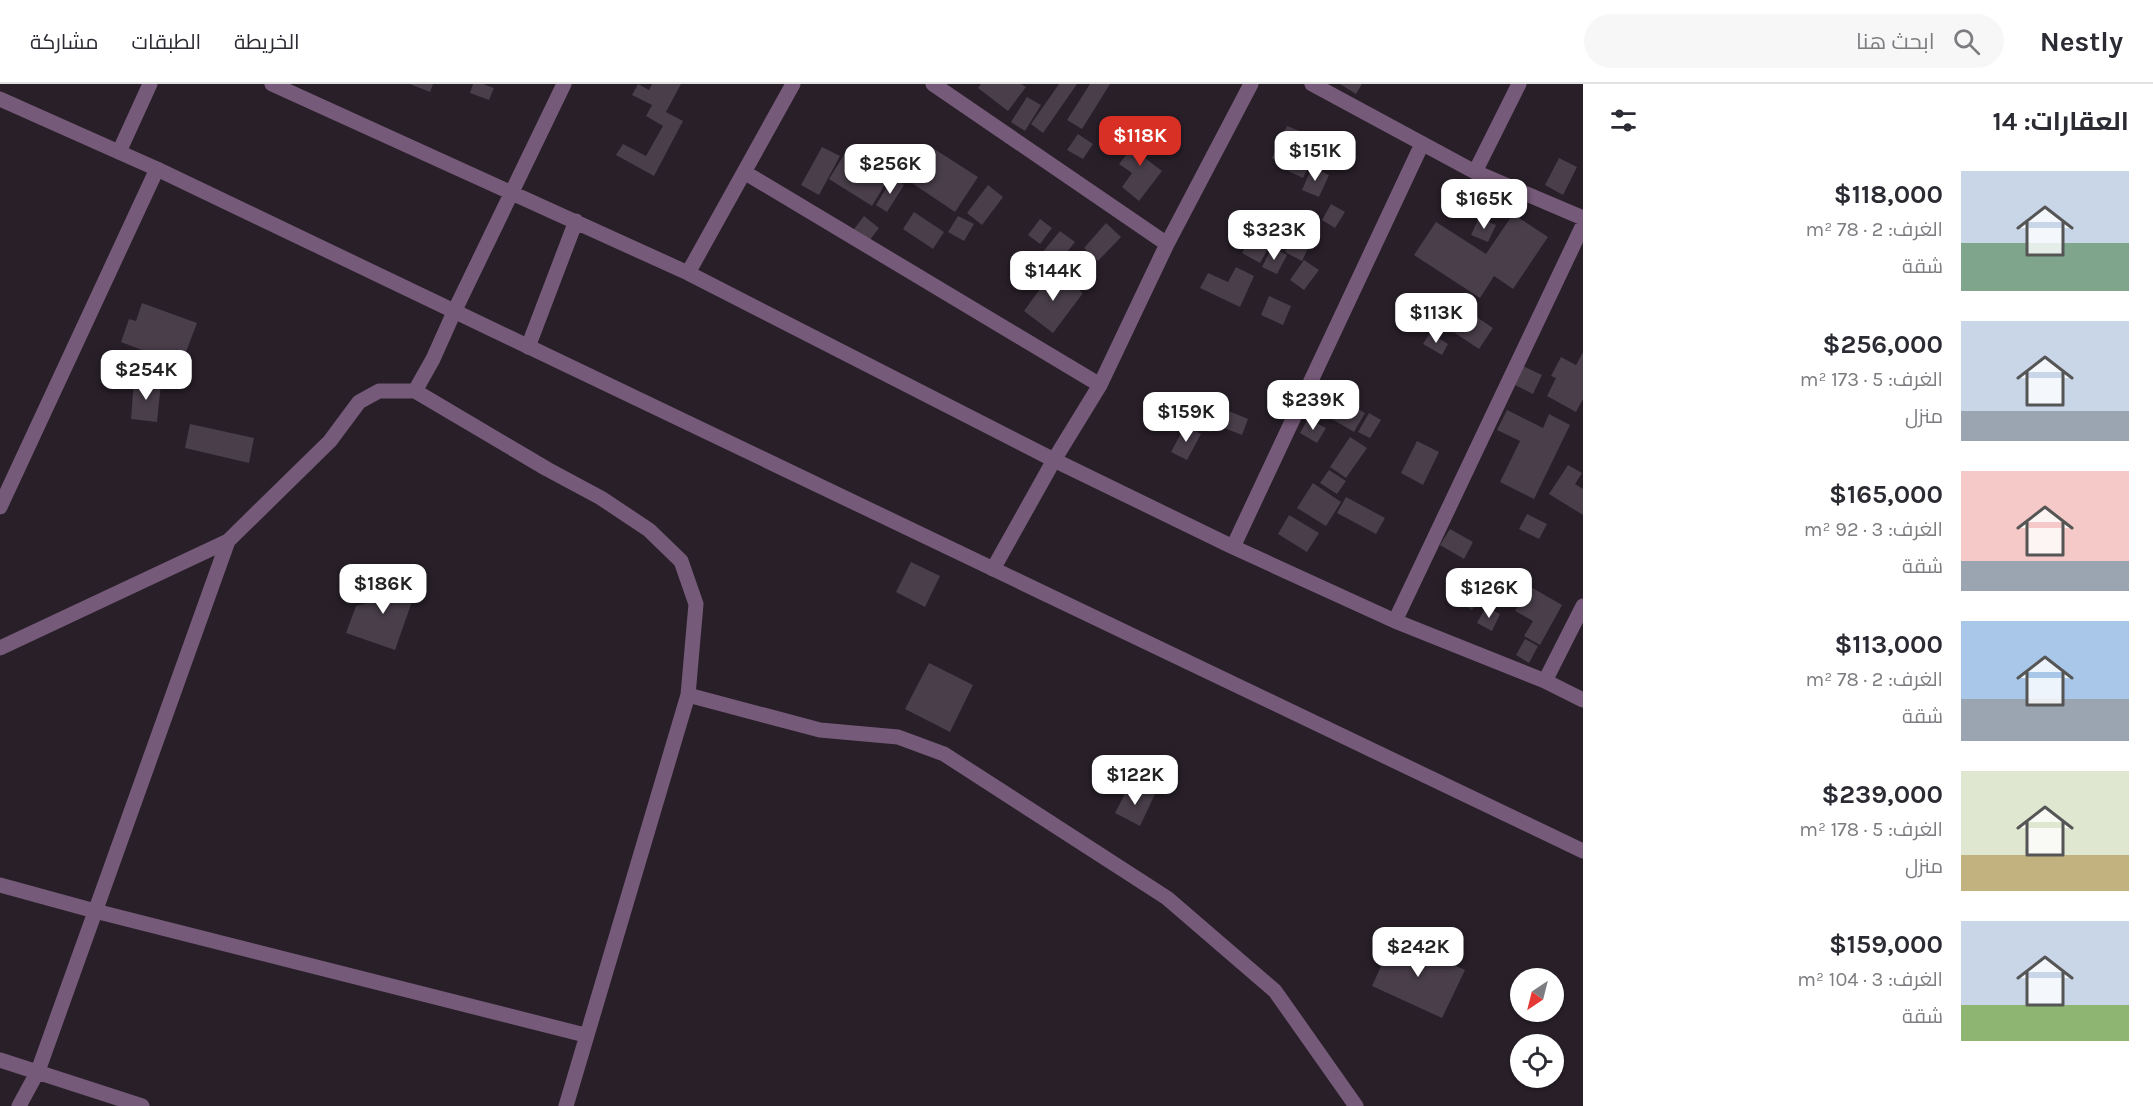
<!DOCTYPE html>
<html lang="ar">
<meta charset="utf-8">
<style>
body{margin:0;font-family:Karla,Cairo,sans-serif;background:#f7f7f7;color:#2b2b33;direction:rtl;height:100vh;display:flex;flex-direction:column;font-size:22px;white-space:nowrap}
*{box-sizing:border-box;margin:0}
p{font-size:20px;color:#7c7c81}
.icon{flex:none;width:33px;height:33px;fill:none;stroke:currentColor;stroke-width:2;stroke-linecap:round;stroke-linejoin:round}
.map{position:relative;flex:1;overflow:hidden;direction:ltr}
.panel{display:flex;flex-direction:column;background:#fff;width:570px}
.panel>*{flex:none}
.needle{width:39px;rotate:215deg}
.tools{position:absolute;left:1510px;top:884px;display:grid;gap:12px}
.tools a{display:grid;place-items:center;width:54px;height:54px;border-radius:50%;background:#fff;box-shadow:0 2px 4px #0004;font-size:30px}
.price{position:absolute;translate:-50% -51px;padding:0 14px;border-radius:12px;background:#fff;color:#222;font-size:20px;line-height:39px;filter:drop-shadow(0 2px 3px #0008)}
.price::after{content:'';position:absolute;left:50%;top:36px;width:18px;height:14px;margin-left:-9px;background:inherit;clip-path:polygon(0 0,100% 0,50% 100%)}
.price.on{background:#d93025;color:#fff}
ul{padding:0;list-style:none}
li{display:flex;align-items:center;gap:18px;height:150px;padding:0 24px}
li span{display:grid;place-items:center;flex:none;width:168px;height:120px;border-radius:0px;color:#555}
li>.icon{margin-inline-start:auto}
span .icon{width:72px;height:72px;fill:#fffc;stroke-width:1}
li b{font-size:26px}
h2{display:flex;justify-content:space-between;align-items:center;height:72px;padding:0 24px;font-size:26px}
header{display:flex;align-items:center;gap:36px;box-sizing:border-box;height:84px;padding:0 30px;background:#fff;border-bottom:2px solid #e1e1e2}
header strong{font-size:28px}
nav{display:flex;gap:33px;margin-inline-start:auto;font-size:21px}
.search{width:420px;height:54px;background:#f7f7f7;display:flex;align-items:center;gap:15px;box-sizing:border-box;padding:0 21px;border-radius:33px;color:#7c7c81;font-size:22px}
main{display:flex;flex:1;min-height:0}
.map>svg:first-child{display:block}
.building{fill:#493e4a}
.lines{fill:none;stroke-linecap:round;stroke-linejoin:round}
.minor{stroke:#765a79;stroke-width:15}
.tertiary{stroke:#765a79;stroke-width:15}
</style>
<header>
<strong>Nestly</strong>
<div class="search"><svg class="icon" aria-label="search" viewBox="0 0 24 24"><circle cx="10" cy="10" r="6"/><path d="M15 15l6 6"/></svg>ابحث هنا</div>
<nav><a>الخريطة</a><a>الطبقات</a><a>مشاركة</a></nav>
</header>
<main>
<section class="panel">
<h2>العقارات: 14<svg class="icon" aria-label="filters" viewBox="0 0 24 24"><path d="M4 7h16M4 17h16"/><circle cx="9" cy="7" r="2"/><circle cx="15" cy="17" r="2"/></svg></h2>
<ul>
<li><span style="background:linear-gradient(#c9d6e8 60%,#7fa58c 0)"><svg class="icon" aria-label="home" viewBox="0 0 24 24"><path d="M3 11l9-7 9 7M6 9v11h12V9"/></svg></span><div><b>$118,000</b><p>الغرف: 2 · 78 m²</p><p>شقة</p></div></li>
<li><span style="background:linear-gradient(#c9d6e8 75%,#9aa5b1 0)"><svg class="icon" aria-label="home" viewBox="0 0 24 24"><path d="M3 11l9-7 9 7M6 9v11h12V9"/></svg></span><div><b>$256,000</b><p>الغرف: 5 · 173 m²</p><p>منزل</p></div></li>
<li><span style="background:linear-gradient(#f6c9c9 75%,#9aa5b1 0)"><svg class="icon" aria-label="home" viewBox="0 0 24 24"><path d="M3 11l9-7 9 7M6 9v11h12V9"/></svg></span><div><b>$165,000</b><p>الغرف: 3 · 92 m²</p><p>شقة</p></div></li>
<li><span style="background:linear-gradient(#a9c7e8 65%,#9aa5b1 0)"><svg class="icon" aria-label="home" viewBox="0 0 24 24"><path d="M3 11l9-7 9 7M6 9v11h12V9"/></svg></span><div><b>$113,000</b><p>الغرف: 2 · 78 m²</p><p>شقة</p></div></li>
<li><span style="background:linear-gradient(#dfe7d0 70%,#c2b280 0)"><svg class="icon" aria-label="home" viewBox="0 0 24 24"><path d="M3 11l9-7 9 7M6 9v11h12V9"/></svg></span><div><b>$239,000</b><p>الغرف: 5 · 178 m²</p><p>منزل</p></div></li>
<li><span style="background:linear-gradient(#c9d6e8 70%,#8fb573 0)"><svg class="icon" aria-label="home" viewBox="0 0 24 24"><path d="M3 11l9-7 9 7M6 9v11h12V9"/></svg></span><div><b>$159,000</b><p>الغرف: 3 · 104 m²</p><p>شقة</p></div></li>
</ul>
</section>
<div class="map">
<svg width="1583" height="1022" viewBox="0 0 1583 1022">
<rect width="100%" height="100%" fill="#281f29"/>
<path class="building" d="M410,0h23l-3,8z
M473,0h10l11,4 -5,12 -19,-7z
M638,0l11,6 3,-6h29l-15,28 17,9 -29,55 -38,-21 7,-11 23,12 17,-30 -17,-10 6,-11 -20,-10z
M981,0h40l5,3 -18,24 -30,-23z
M1059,0h18l-34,49 -12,-9z
M1090,0h20l-28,45 -15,-9z
M1340,0h22l-6,10z
M1027,13l14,8 -16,26 -14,-9z
M1287,42l18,7 -12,27 5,-9 15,7 -10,20 -15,-7 3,-5 -19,-8z
M1145,47l13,10 -13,17 17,13 -23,30 -17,-14 10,-14 -13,-9z
M1078,50l15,10 -10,15 -16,-9z
M928,61l50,32 -23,35 -49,-33z
M822,63l18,9 -21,39 -18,-10z
M847,66l43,26 -18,30 -43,-27z
M1559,74l18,9 -14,28 -18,-10z
M1312,83l17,8 -10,22 -17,-7z
M893,93l11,8 -17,27 -11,-7z
M988,101l15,12 -21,28 -15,-12z
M1467,110l19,10 -7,15 -19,-10z
M1331,120l14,8 -10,16 -13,-8z
M914,128l30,20 -11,17 -30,-20z
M1513,130l35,23 -35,52 -19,-13 -14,22 -66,-43 22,-33 50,32z
M864,132l15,12 -16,21 -15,-12z
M958,132l16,8 -10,17 -16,-9z
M1479,134l17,7 -8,17 -17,-7z
M1040,135l12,9 -12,16 -12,-9z
M1259,138l18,11 -17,30 -18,-10z
M1106,139l15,14 -23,24 -14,-13z
M1060,147l15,11 -23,29 -15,-12z
M1293,152l17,8 -8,17 -17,-9z
M1272,163l15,8 -10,19 -15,-7z
M1304,176l15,10 -15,20 -14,-10z
M1236,183l18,9 -14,31 -40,-19 8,-15 20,9z
M1053,187l30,22 -30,40 -29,-22z
M1269,212l22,10 -8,19 -22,-10z
M1445,212l48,32 -14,21 -48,-32z
M142,219l55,20 -16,42 -60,-23 8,-23 7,2z
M1430,249l18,11 -6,11 -19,-11z
M1583,268v47l-7,13 -29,-16 9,-18 -5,-2 10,-19 15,8z
M1523,282l19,9 -9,19 -18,-9z
M134,296l27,3 -4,39 -26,-3z
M1338,313l27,16 -11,19 -27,-16z
M1197,314l51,21 -6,16 -28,-11 -3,8 -24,-9z
M1507,326l36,18 6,-14 21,11 -36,74 -34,-17 20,-41 -23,-11z
M1369,329l12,7 -11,18 -12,-6z
M1308,335l18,9 -9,15 -17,-10z
M190,340l64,14 -5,25 -64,-15z
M1185,342l16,8 -14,26 -16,-8z
M1350,353l17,11 -21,30 -16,-11z
M1417,357l22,11 -16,33 -22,-12z
M1568,381l14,8 -7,11 8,5v26l-34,-21z
M1329,386l17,11 -9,13 -17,-11z
M1313,399l28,19 -15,24 -29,-18z
M1346,413l39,21 -9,16 -39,-21z
M1527,430l20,10 -8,15 -20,-10z
M1289,431l30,18 -12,19 -29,-18z
M1450,445l23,13 -9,17 -24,-14z
M911,478l29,14 -15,31 -29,-15z
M380,493l36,13 -21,60 -49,-17 10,-27 15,-4z
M1466,495l18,10 -12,21 -18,-10z
M1529,502l33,19 -22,40 -16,-9 9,-15 -18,-10z
M1486,523l14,7 -8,17 -15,-8z
M1525,555l13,7 -9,17 -13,-8z
M929,579l44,22 -23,47 -45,-23z
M1127,706l28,4 -15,32 -25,-13z
M1394,854l71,32 -23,48 -70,-32z"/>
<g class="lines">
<path class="minor" d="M272,0l416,189 366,187 179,87 162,74 150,60 38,19
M933,0l234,160
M1312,0l163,88 108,46
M119,68l31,-68
M744,88l356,213
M1475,88l44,-88
M688,189l105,-189
M528,263l48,-126
M415,307l18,-32 21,-47 110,-228
M0,423l157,-338
M1233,463l189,-403
M993,485l61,-109 46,-75 67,-141 84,-160
M1395,537l188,-396
M0,564l228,-107 102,-100 29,-39 20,-11h36l132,78 54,29 48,32 32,31 15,43 -8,91 -122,411
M1545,597l38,-75
M688,611l132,35 78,7 46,17 223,144 108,93 81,115
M0,801l95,26 490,124
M0,976l142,46
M19,1022l19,-35 190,-530"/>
<path class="tertiary" d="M0,15l157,70 1426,682"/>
</g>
</svg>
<div class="tools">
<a><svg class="needle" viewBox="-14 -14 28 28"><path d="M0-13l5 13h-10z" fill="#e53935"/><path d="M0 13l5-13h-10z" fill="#7c7c81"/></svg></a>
<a><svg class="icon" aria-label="locate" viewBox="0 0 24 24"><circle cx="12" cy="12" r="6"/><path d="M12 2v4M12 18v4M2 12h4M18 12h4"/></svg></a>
</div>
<b class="price on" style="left:1140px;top:83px">$118K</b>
<b class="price" style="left:1315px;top:98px">$151K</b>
<b class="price" style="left:890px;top:111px">$256K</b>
<b class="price" style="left:1484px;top:146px">$165K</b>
<b class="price" style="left:1274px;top:177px">$323K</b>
<b class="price" style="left:1053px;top:218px">$144K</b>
<b class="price" style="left:1436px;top:260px">$113K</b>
<b class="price" style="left:146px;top:317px">$254K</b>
<b class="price" style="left:1313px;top:347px">$239K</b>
<b class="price" style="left:1186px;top:359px">$159K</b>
<b class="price" style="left:383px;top:531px">$186K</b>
<b class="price" style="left:1489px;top:535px">$126K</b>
<b class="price" style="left:1135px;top:722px">$122K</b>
<b class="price" style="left:1418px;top:894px">$242K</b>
</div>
</main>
